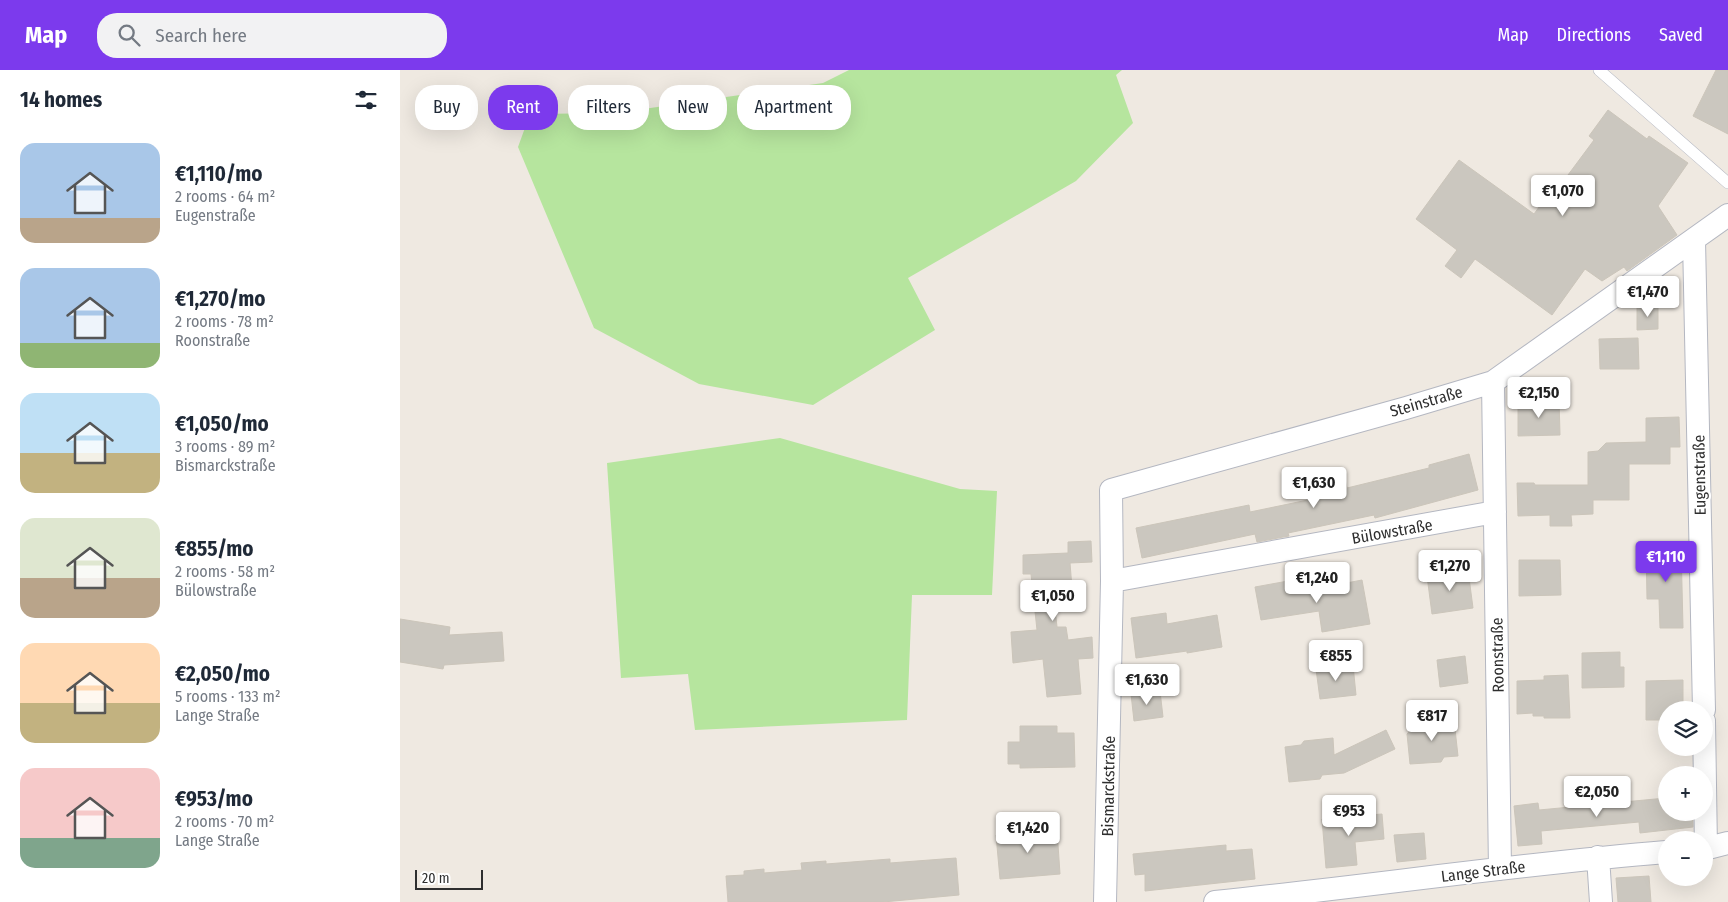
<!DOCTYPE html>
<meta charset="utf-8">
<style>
body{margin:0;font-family:"Fira Sans Condensed",sans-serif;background:#f2f2f3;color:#1f2937;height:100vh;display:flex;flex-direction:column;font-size:19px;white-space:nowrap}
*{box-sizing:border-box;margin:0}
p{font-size:16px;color:#747a83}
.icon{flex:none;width:28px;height:28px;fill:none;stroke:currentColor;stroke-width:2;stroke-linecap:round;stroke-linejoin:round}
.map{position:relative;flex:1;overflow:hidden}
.sheet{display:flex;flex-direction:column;background:#fff;width:400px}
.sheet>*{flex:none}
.guide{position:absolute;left:15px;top:15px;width:475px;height:45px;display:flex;gap:10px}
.buttons{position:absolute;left:1258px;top:631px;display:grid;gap:10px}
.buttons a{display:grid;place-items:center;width:55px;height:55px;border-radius:50%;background:#fff;box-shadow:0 5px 20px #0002;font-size:25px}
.scale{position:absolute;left:15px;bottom:12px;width:68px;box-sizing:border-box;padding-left:5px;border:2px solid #2e2e2e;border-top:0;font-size:14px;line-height:18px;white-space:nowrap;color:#2e2e2e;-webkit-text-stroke:4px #fff;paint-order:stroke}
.price{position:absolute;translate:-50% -42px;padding:0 11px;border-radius:5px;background:#fff;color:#222;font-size:16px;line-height:32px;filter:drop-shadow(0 1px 2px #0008)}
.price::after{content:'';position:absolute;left:50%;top:30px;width:15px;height:11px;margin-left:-8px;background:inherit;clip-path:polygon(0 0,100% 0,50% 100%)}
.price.active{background:#7c3aed;color:#fff}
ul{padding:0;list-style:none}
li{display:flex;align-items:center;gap:15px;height:125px;padding:0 20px}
li span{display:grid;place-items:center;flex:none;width:140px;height:100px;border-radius:15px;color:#555}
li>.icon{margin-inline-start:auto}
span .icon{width:60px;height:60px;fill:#fffc;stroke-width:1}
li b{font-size:21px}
h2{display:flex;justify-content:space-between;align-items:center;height:60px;padding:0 20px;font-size:21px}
.tag{padding:0 18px;border-radius:20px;background:#fff;box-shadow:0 5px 20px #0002;font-size:18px;line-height:45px}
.tag.active{background:#7c3aed;color:#fff}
header{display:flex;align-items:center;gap:30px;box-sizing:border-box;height:70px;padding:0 25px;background:#7c3aed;color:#fff}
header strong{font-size:24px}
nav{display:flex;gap:28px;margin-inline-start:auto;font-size:18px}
.search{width:350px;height:45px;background:#f2f2f3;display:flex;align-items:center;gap:12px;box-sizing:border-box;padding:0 18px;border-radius:20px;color:#747a83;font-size:19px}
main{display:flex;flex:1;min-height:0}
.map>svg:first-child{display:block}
.green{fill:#b6e59e}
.building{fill:#cbc7bf;stroke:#cbc5ba}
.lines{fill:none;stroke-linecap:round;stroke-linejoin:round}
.service-casing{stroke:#b4b7c1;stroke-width:12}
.minor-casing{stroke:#b4b7c1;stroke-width:24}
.service{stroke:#fff;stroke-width:11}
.minor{stroke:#fff;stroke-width:22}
.labels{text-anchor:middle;stroke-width:4.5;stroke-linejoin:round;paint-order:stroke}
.street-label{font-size:16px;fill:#2e2e2e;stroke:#fff}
</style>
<header>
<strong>Map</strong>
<div class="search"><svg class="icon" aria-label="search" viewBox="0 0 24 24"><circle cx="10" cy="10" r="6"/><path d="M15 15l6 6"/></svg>Search here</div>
<nav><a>Map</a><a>Directions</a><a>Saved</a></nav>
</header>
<main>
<section class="sheet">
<h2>14 homes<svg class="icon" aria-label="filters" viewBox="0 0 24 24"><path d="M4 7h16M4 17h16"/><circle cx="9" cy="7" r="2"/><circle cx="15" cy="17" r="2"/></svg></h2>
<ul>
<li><span style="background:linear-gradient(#a9c7e8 75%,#b9a48a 0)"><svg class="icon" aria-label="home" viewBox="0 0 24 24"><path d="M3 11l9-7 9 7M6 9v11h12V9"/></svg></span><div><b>€1,110/mo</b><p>2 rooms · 64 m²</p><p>Eugenstraße</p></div></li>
<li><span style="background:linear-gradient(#a9c7e8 75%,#8fb573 0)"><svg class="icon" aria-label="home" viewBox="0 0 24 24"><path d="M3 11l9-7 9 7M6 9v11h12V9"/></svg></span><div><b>€1,270/mo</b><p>2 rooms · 78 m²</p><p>Roonstraße</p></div></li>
<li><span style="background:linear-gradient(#bfe0f5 60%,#c2b280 0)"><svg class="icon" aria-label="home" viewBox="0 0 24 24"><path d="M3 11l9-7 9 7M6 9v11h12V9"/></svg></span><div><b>€1,050/mo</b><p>3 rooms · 89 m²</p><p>Bismarckstraße</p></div></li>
<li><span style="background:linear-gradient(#dfe7d0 60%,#b9a48a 0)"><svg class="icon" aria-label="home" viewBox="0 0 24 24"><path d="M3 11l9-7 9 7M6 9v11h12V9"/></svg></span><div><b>€855/mo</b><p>2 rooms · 58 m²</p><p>Bülowstraße</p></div></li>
<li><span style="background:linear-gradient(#ffd9b3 60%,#c2b280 0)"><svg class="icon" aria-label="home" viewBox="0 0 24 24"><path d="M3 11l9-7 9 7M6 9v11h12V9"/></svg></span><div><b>€2,050/mo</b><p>5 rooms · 133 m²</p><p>Lange Straße</p></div></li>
<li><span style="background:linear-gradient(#f6c9c9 70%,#7fa58c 0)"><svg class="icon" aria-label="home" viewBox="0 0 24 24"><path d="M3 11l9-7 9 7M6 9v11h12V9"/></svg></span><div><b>€953/mo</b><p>2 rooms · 70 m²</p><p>Lange Straße</p></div></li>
</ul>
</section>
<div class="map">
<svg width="1328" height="832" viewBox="0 0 1328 832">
<rect width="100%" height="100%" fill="#efe9e1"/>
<path class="green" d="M449,0h273l-6,5 17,48 -57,58 -168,97 27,52 -122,75 -114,-21 -105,-56 -76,-181 12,-33 86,-1 207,-30z
M380,368l180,51 37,2 -5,104h-80l-5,125 -212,10 -7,-56 -67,4 -14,-215z"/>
<path class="building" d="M1316,0h12v64l-35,-18z
M1208,40l39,29 2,-3 39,27 -30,43 19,29 -50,36 -3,-4 -22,14 -17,-12 -33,46 -77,-56 -14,19 -16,-12 12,-16 -41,-31 43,-59 75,54 27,-37 4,2 29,-39 -5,-4z
M1258,237v22l-21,1v-22z
M1238,268l1,31h-39l-1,-30z
M1142,329h17l1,36 -42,1v-32h24z
M1279,347l1,30h-10v17h-41v36h-36v14l-22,1 1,11h-22v-11l-32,1 -1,-33h17l1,2h53v-33l10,-1 8,-8 40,-1v-24z
M1069,384l9,36 -103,28 -1,-3 -86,18 1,3 -6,1 -26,5 -2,-8 -113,24 -6,-30 113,-23 1,7 58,-12 -3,-13 40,-8 2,9 82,-20v-3z
M691,471l1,21 -22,1 2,25 -19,1 4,38h9l2,13 24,-3 1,21 -15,1 3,35 -34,3 -4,-38 -30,4 -2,-31 26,-2 -6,-56h-8v-19l45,-2v-11z
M1281,475l2,83h-23l-1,-29h-12l-1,-53z
M1119,490h41l1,35 -42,1z
M1068,500l5,38 -41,6 -5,-38z
M962,510l8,44 -48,8 -3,-21 -58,9 -6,-33 33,-6 2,13z
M766,543l1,11 50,-9 5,32 -35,6v-2l-51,7 -5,-40z
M0,549l50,8 -1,8 53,-3 2,29 -60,4 -1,4 -43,-7z
M1220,582v15h4v20l-42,1v-35z
M1065,586l3,27 -28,4 -3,-27z
M953,595l3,30 -36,4 -4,-30z
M1168,605l2,43h-26v-2h-11v-3l-16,1v-33l27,-1v-4z
M1283,610v30h-17v10h-20v-39z
M760,621l3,26 -29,4 -3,-27z
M1054,650l4,36 -14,1 -3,5 -31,2 -3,-30 9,-10z
M620,656h37v7h17l1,34 -55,1v-4h-12v-22h12z
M986,660l9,19 -51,24 -22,2 -2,4 -31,3 -4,-35 16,-2 3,-4 29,-3 1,17z
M1266,728v14h26l1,15 -53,6 -1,-11 -98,9 1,13 -24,2 -4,-40 24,-3 1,7z
M982,744l2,25 -29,3 2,23 -31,3 -4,-49z
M657,760l3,44 -60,5 -4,-44z
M1024,763l2,26 -29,3 -3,-27z
M826,775v6l26,-2 3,30 -110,12v-17l-10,1 -2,-21z
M556,788l3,37 -76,7h-155l-2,-26 18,-1v-4l20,-2v4l38,-3 -1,-7 25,-2v3l64,-5v4z
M1249,806l2,26h-33l-2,-24z"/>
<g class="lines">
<g class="service-casing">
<path id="service" d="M1199,0l129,113"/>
</g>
<g class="minor-casing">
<path id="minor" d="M1294,170l10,470
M1093,312l7,487
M712,511l383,-69
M1304,651l2,128
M1304,779l24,-6
M1198,787l3,45
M705,832l7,-321 -1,-91 295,-82 87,-26 235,-167
M815,832c150,-15 300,-38 451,-50"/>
</g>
<use href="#service" class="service"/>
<use href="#minor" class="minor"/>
</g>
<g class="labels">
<g class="street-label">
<text transform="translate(1026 331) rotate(-16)" y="6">Steinstraße</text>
<text transform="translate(1299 405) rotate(-91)" y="6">Eugenstraße</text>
<text transform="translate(992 461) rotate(-10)" y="6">Bülowstraße</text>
<text transform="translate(1097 585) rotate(-91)" y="6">Roonstraße</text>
<text transform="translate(708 716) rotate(-89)" y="6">Bismarckstraße</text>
<text transform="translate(1083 801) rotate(-7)" y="6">Lange Straße</text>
</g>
</g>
</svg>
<div class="buttons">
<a><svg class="icon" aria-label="layers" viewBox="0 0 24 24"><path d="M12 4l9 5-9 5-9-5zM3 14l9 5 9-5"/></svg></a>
<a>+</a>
<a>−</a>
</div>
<div class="scale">20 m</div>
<b class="price" style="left:1163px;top:147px">€1,070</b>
<b class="price" style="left:1248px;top:248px">€1,470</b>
<b class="price" style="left:1139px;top:349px">€2,150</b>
<b class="price" style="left:914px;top:439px">€1,630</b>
<b class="price active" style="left:1266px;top:513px">€1,110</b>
<b class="price" style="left:1050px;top:522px">€1,270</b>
<b class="price" style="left:917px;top:534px">€1,240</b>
<b class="price" style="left:653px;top:552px">€1,050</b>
<b class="price" style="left:936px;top:612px">€855</b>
<b class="price" style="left:747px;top:636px">€1,630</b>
<b class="price" style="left:1032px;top:672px">€817</b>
<b class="price" style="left:1197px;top:748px">€2,050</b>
<b class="price" style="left:949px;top:767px">€953</b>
<b class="price" style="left:628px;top:784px">€1,420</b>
<div class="guide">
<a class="tag">Buy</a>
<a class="tag active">Rent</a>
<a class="tag">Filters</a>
<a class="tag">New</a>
<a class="tag">Apartment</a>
</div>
</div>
</main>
